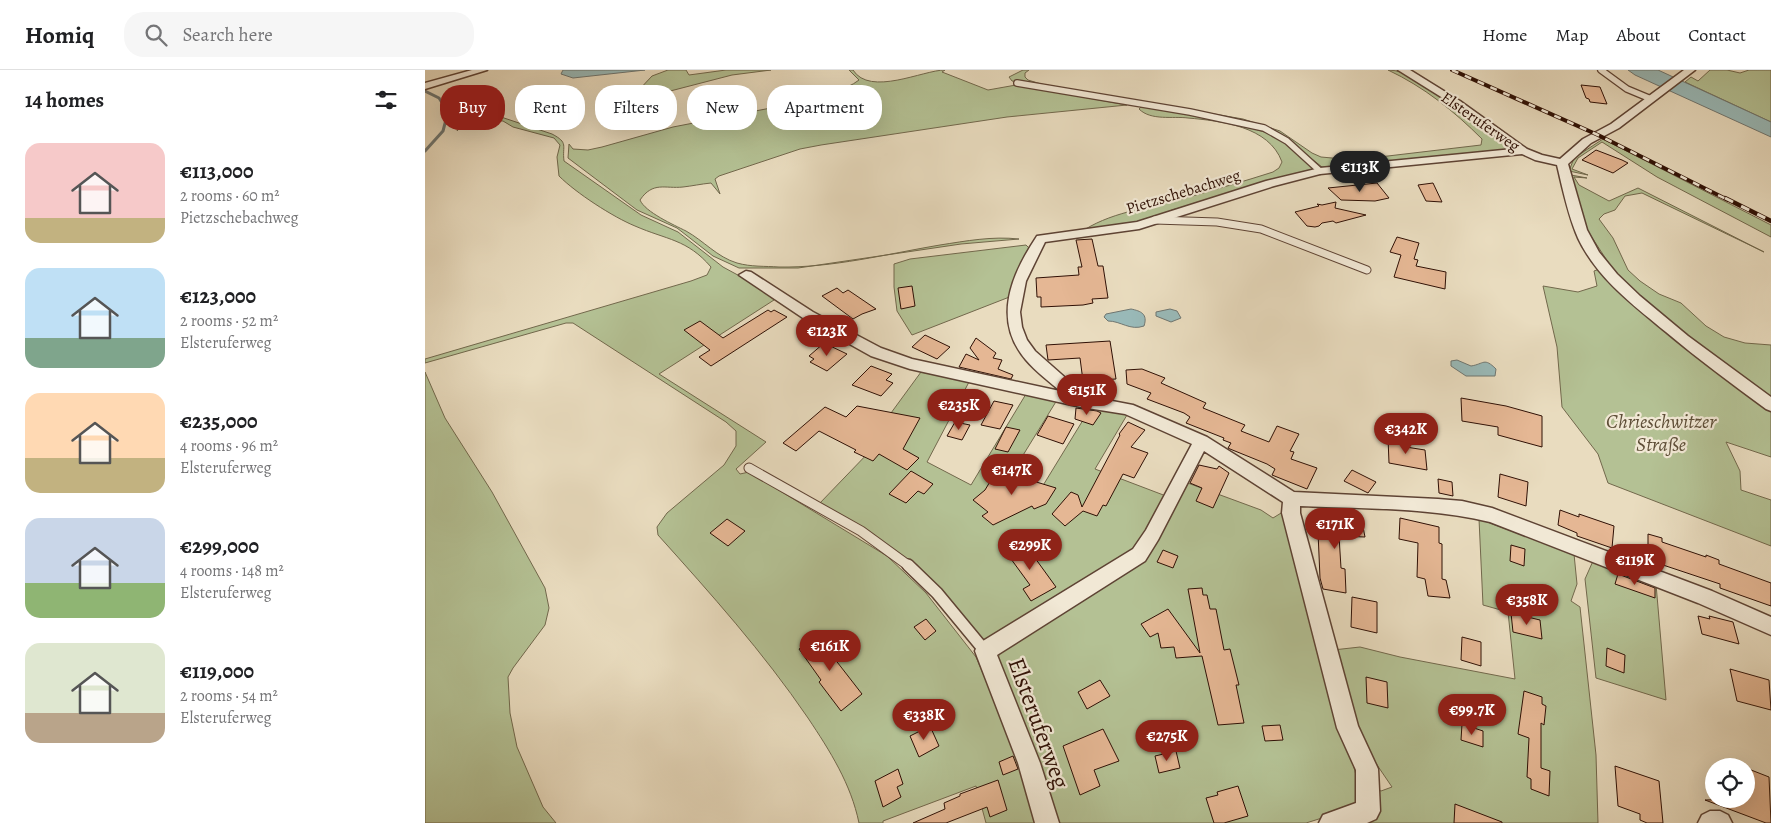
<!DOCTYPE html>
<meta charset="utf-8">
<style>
body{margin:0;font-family:Alegreya,serif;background:#f6f6f6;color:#202124;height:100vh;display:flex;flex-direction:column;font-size:19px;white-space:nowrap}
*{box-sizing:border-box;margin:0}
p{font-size:16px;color:#757577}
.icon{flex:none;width:28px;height:28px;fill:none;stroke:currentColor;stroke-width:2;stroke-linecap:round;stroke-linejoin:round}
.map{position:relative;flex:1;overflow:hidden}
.drawer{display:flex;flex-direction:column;background:#fff;width:425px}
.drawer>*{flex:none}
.top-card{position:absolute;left:15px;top:15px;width:475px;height:45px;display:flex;gap:10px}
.buttons{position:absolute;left:1280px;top:688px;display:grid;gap:10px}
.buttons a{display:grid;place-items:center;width:50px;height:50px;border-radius:50%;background:#fff;box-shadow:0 5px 20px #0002;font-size:25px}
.price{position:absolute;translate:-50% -42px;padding:0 11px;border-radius:18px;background:#8f2418;color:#fff;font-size:16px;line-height:32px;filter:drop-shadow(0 1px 2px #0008)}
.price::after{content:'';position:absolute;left:50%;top:30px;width:15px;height:11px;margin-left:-8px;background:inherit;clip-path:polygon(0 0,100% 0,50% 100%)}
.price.on{background:#222;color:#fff}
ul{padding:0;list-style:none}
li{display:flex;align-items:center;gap:15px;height:125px;padding:0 25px}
li span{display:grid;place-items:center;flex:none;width:140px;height:100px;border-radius:15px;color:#555}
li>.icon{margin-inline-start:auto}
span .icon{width:60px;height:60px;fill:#fffc;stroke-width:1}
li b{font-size:21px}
h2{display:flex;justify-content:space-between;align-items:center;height:60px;padding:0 25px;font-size:21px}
.chip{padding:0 18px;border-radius:20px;background:#fff;box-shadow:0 5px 20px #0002;font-size:18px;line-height:45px}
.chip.on{background:#8f2418;color:#fff}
header{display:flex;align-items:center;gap:30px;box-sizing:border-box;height:70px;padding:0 25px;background:#fff;border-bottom:1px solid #e0e0e0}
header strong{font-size:24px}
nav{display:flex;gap:28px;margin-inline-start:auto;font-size:18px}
.search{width:350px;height:45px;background:#f6f6f6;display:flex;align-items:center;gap:12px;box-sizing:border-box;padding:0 18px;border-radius:20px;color:#757577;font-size:19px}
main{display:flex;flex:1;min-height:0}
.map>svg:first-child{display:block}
.green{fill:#b4c194;stroke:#72684c}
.water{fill:#99bab9;stroke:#6f7671}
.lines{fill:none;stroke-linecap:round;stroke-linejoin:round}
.stream{stroke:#6f7671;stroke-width:3}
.building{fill:#e5b794;stroke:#2f1005}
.service-far3-casing{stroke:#5e4334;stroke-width:8}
.service-far2-casing{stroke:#5e4334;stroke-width:9}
.service-far1-casing{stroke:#5e4334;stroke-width:11}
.service-casing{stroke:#5e4334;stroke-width:14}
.minor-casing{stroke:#5e4334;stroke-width:3}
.service-far3{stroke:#f1e8d5;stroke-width:5.5}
.service-far2{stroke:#f1e8d5;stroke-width:7}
.service-far1{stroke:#f1e8d5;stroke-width:9}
.service{stroke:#f1e8d5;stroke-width:11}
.minor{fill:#f1e8d5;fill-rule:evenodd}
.rail-far1-casing{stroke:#2f1005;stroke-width:4}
.rail-casing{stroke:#2f1005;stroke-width:4.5}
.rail-far1{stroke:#f1e8d5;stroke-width:2.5;stroke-dasharray:7;stroke-linecap:butt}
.rail{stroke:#f1e8d5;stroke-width:3;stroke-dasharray:9;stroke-linecap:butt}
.labels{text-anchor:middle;stroke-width:4.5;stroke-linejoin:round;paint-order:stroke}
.far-street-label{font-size:16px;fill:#2f1005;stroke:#f1e8d5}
.park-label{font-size:20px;font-style:italic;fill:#5e4e37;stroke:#f1e8d5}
.near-street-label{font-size:24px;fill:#2f1005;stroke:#f1e8d5}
</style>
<header>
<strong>Homiq</strong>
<div class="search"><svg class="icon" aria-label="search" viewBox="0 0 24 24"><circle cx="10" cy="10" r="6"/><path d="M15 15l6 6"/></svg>Search here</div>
<nav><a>Home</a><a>Map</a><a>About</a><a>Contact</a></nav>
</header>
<main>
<section class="drawer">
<h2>14 homes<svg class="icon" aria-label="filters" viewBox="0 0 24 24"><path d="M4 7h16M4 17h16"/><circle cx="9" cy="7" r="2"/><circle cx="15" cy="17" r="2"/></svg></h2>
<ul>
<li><span style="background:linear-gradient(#f6c9c9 75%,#c2b280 0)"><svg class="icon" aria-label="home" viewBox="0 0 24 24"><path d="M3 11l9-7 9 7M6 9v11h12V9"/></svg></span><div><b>€113,000</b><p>2 rooms · 60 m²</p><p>Pietzschebachweg</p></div></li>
<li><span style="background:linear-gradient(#bfe0f5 70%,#7fa58c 0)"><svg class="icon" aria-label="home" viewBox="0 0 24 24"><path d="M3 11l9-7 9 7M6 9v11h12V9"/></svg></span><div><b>€123,000</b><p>2 rooms · 52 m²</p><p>Elsteruferweg</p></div></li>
<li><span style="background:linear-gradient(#ffd9b3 65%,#c2b280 0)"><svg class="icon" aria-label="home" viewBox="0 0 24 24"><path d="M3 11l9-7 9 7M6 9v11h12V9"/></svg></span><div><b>€235,000</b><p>4 rooms · 96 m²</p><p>Elsteruferweg</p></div></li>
<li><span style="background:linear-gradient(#c9d6e8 65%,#8fb573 0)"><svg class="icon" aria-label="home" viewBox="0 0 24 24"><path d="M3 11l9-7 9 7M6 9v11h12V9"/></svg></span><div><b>€299,000</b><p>4 rooms · 148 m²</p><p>Elsteruferweg</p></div></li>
<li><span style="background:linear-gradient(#dfe7d0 70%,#b9a48a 0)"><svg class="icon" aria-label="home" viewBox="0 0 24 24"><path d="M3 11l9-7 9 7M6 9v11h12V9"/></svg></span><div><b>€119,000</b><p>2 rooms · 54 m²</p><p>Elsteruferweg</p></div></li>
</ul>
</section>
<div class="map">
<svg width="1346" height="753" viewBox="0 0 1346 753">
<rect width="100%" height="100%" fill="#e9dcbf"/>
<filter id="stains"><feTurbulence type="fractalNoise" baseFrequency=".004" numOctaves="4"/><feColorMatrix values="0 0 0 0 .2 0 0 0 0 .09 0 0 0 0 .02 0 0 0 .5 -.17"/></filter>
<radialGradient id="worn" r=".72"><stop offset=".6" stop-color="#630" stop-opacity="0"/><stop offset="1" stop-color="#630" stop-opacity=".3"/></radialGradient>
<path class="green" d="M243,0h18l3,5 37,-5h45l-39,5 -81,21 -11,-1 -3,-3 15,-16z
M424,0h4c17,27 70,0 92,0l-3,2 46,18 28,-5 111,20 -120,12 -186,28 -21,4 -81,27 -4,3 5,15 -9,-11c-10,1 -19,3 -28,4 -18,2 -30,-6 -43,13 5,12 34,25 46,31 18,10 31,26 51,32 14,4 28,3 42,4 53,1 108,-13 161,-22 26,-4 52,-9 79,-6l-58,5 -163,24h-59l-26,-12 -36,-28 -40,-18 -69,-52 1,-14 4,5 15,1 14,-3 71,-20 139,-27c15,-8 33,-9 47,-20z
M598,0h6l-4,3v4l3,3 13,4 202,35 37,12 32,22 9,4 33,3 127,-15 1,-6c-28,-28 -58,-52 -94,-69 36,0 94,60 126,79l-185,19 -7,-1 -38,-30 -67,-21 -205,-35 -3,-4z
M1285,0h17l13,3 9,-3h22v52l-86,-40 6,-5 7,4z
M31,32l96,32c17,9 10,11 12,27l77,54 37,17 45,35 35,19 16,14 -115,74 107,68 -30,27 4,5 9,-2 138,84 39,37 50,64 39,91 22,75h-51l-10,-37 -93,35v2h-24c-8,-39 -29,-72 -51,-105 -45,-66 -97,-124 -150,-183l-1,-8 10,-14 57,-48 12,-19v-15l-10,-9 -153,-99h-7l-141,40v-4l266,-78 16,-6 4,-8c-24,-28 -44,-27 -76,-41 -22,-9 -59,-33 -76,-50l-2,-19 3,-12 -6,-7 -41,-11 -10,-6 -30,-2 -8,3 -8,9c7,-11 5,-17 -1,-29z
M716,37c28,1 122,19 143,34 10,7 20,18 28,27v3l-140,39c-28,13 -58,16 -88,20 32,-20 69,-22 105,-33 28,-8 56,-16 84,-25l6,-4 3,-6c-13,-36 -61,-41 -94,-44 -15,-2 -37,3 -49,-9z
M1178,69l168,86v12l-114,-60 -55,-35 -24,16 -6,11 16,6 -19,-4 5,-13z
M1146,105l16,3 -13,-1 5,8 30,16 29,-13 126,64 -122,-59 -17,3 -10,14 -11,4 -5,5 14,19 15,32 12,11 19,13 22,9 25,23 18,11 21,6 26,2v112l-45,-15 14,29 1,19 30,10v46l-163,-63 -10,-29 -36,-47 -5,-60 -14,-61 35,6 19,-6 -3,-15 16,-6 -23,-35 -18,-54z
M601,175l4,4 -18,47 -100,39 -15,-24 -3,-24v-23l16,-5z
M0,302l20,46 47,74 53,96 4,20 -4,17 -32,43 -5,9 2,36 7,34 26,60 13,16h-131z
M496,302l48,10 -42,80 44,23 55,-91 31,6 -48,78 30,14 52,-85 36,8 -32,54 71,27 -27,50 -148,95 -11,-1 -47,-57 -52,-43 -62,-36 53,-55 19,-36z
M760,412l76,28 12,8 13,-8 58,216 16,66 -6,16 -48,15h-253l-55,-164 2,-8 113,-70z
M1054,449l95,35 3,30 -6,17 9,6 16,148 2,68h-236l12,-35 7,3 11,-4 -38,-56 -21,-81 27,-3 40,10 115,22 -7,-67 -25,-7z
M1168,491l63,23 10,116 -70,-22 -11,-99z"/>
<path class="water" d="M138,0h82l-72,8 -12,-4z
M1203,0h30l113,52v15l-136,-62z
M706,239c10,2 17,5 13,17 -14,5 -23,-5 -36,-5l-4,-4 2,-3z
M745,239l7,2 4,7 -10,4 -15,-6v-4z
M1032,290l14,6c13,-2 13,-9 25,3l-1,7h-29l-15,-10v-5z"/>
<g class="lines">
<path class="stream" d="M0,21l14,7 9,14 -5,19 -18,20"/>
</g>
<path class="building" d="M1156,15l19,2 7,17 -17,-2 -1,-3 -3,-1z
M1171,80l26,10 6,3 -15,10 -31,-13z
M952,113l12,15 -14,3 -34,-1 -13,-12z
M1008,113l9,19 -16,-1 -8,-16z
M911,132l-1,6 31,7 -30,8 -3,-2 -11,2 -3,3 -4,1 -8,-1 -12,-14 24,-6 -2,-2 5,1z
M972,167l22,6 -5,16 4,1 -2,6 30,6 -1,17 -51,-12 7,-22 -11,-3z
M667,169l6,27h5l5,32 -16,1 1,4 -10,2 -42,2v-10h-4l-1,-19 43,-3 -1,-8h4l-6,-27z
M487,216l3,20 -14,3 -3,-21z
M412,218l6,5 5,-3 28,19 -14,5 -9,5 -31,-23z
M343,240l3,2 3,-2 13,7 -76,49 -12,-9 11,-7 -26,-20 16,-9 23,17z
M500,265l25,12 -13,12 -25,-12z
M551,268l20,15 -3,5 9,2 -4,9 15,6 -2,4 -52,-12 7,-13 13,6 -9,-12z
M685,271l6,38 -33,2 -3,-23 -32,2 -2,-15z
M399,273l23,11 -20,17 -17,-9 4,-3 -5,-3z
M446,296l21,8 -6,6 7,3 -12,13 -29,-11z
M717,299l23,9 -4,5 45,20 -3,5 42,17 -4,6 28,11 8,-16 22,8 -9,17 4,1 -3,7 26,9 -10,21 -35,-14 3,-6 -8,-5 -37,-15 -2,-1 3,-5 -8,-3 1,-2 -38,-15 4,-6 -6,-4 -37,-14 4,-6 -24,-9 -1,-14z
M1036,328l45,8 36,10v31l-44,-12v-8l-36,-6z
M569,331l19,4 -13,24 -19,-4z
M432,336l63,12 -17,31 16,9 -12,12 -28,-16 -6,7 -19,-9 2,-2 -37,-19 -23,20 -13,-8 42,-36 21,10z
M651,338l21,3 4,2 -8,12 -18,-6z
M623,346l26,8 -11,20 -26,-9z
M530,352l15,3 -8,15 -15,-4z
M703,352l17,8 -14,17 17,6 -14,25 -11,-4 -17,32 -3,-1 -6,11 -14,-5 -18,15 -13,-12 19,-22 7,3 4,12 38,-72 -1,-1z
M581,357l14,3 -12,22 -13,-3z
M963,368l17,3 1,6 19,3 2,20 -38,-7z
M774,395l18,4 2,-3 10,7 -16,35 -17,-7 6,-13 -12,-5z
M572,400l59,18 -10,16 -12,5 -2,-3 -39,19 -11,-9 6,-4 -15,-12 12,-10z
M927,400l24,12 -8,11 -24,-12z
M486,401l22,13 -9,10 -6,-3 -12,12 -17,-9z
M1075,404l28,8 -2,24 -28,-9z
M1013,409l14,3 1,14 -14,-3z
M1135,440l19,7v-3l35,12 -2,22 -35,-12v-3l-19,-8z
M899,441l17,1 2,9 19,1 3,15 -26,-1 2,32 4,1 1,24 -23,-4 -3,-11 -2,-46 9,1z
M975,448l39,9v16l3,1v35l4,1 4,18 -22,-2 -3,-17 -8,-2 1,-34 -19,-4z
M302,449l18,12 -17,15 -18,-13z
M1223,464l14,4v4l44,15v-2l13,5v4l52,19v23l-51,-18v-4l-63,-21 1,-9 -10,-3z
M590,471l10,11 3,-2 7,8 21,29 -25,14 -8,-12 7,-4 -27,-37z
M1086,475l14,4 -1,17 -14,-5z
M738,480l15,6 -5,12 -16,-6z
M1193,504l37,14v10l-40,-14z
M777,518l1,7h4l3,14h6l8,41 6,-1 9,36h-3l8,38 -26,2 -16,-69 -26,2 -2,-11 -13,1 -3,-15 -8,4 -9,-13 27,-15 32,44 -12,-64z
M927,527l25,5v31l-26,-6z
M1086,543l29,7 2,19 -29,-7z
M1273,546l12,3 -1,-3 24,6 6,22 -37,-10z
M501,549l10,12 -11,9 -11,-13z
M399,562l9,13 -6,4 35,45 -21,17 -22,-29 2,-2 -22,-31z
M1037,567l19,5v24l-20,-6z
M1182,578l18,7 -1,18 -18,-7z
M1305,599l39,11 2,30 -34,-9z
M941,607l21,5 1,26 -21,-5z
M675,610l10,16 -23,13 -9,-17z
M1099,621l18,6v7l4,2 -2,19 -3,-2v45l9,3 -1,25 -18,-7v-10l-4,-2 2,-39 -11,-4z
M1037,654l21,7v16l-22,-7z
M855,655l3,15 -18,1 -3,-15z
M505,656l9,20 -20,11 -9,-21z
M678,659l16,32 -25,9 6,16 -20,9 -17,-49z
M751,681l4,17 -21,5 -4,-17z
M588,686l5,13 -15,6 -4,-13z
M1190,696l44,15 4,42h-16l-7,-3v-6l-22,-8z
M1321,698l23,9 2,46h-5l-61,-23 41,-1z
M473,699l5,15 -6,3 4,10 -18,10 -8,-26z
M573,710l9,30 -17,7 -3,-10 -41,16h-33l32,-14 -1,-6 16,-7v-2z
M813,716l10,30 -24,7h-10l-8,-25 12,-3 -1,-3z
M1030,734l47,18v1h-48z"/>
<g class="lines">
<g class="service-far3-casing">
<path id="service-far3" d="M1176,0l26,19 24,10
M592,13l173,29 74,16 23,13 33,30"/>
</g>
<g class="service-far2-casing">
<path id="service-far2" d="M730,150l62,2 44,7 106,41"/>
</g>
<g class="service-far1-casing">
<path id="service-far1" d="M324,398l112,63 48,35"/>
</g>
<g class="service-casing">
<path id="service" d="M483,495l29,28 48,58"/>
</g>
<g class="minor-casing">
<path id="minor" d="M47,0h15l-62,19v-6z
M973,0h12l50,31 67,48 15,6 18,4 23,-20 28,-15 73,-54h11l-76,58 -28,15 -23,21 19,66 12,22 18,22 23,22 48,40 83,61v14l-5,-2c-34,-25 -68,-50 -100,-77 -33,-27 -69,-54 -88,-94 -10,-23 -15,-48 -21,-73l-22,-5 -13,-6 -202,20 -46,12 -135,43 -94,13 -19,39 -6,31 2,15 5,13 8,11 51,45 47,9 74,32 87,55 144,7 24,2 30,7 220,83 59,26v18l-73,-32 -208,-81c-61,-15 -127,-13 -190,-16v7l58,213 20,43 2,42 -4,8 -9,4h-48l4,-8 33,-12v-33l-19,-42 -55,-215 1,-11 -79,-51 -46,89 -13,21 -148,94 43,108 19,60h-24l-17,-60 -43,-112 3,-7 155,-95 13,-19 46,-86 -67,-30 -44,-7 -171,-38 -39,-13 -68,-38 -64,-43 7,-4 5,1 62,40 68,36 31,11 148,32c-11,-10 -24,-19 -34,-31 -34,-40 -15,-85 11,-124l100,-14 129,-41 54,-13 193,-19 -59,-44z
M1285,741h10l8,4 4,8h-34l4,-8z"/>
</g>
<use href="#service-far3" class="service-far3"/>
<use href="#service-far2" class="service-far2"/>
<use href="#service-far1" class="service-far1"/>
<use href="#service" class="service"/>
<use href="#minor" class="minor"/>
<g class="rail-far1-casing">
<path id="rail-far1" d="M1027,0l146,65 130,65"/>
</g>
<g class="rail-casing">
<path id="rail" d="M1300,128l46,23"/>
</g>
<use href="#rail-far1" class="rail-far1"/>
<use href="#rail" class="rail"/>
</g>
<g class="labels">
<g class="far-street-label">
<text transform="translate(1056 51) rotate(35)" y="6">Elsteruferweg</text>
<text transform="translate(758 121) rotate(-17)" y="6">Pietzschebachweg</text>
</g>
<g class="park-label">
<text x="1236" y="358">Chrieschwitzer<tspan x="1236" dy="23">Straße</tspan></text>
</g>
<g class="near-street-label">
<text transform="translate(614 653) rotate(70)" y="8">Elsteruferweg</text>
</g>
</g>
<rect width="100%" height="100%" filter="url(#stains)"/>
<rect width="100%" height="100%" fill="url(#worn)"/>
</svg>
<div class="buttons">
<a><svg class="icon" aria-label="locate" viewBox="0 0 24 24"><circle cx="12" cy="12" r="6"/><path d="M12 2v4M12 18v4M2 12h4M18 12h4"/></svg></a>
</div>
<b class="price on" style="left:935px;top:123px">€113K</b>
<b class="price" style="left:402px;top:287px">€123K</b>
<b class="price" style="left:662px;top:346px">€151K</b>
<b class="price" style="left:534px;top:361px">€235K</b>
<b class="price" style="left:981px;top:385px">€342K</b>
<b class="price" style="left:587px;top:426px">€147K</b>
<b class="price" style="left:910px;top:480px">€171K</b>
<b class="price" style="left:605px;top:501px">€299K</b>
<b class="price" style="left:1210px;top:516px">€119K</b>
<b class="price" style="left:1102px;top:556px">€358K</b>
<b class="price" style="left:405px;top:602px">€161K</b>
<b class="price" style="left:1047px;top:666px">€99.7K</b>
<b class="price" style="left:499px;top:671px">€338K</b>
<b class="price" style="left:742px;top:692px">€275K</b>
<div class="top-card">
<a class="chip on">Buy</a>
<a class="chip">Rent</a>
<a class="chip">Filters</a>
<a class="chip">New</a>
<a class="chip">Apartment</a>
</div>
</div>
</main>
